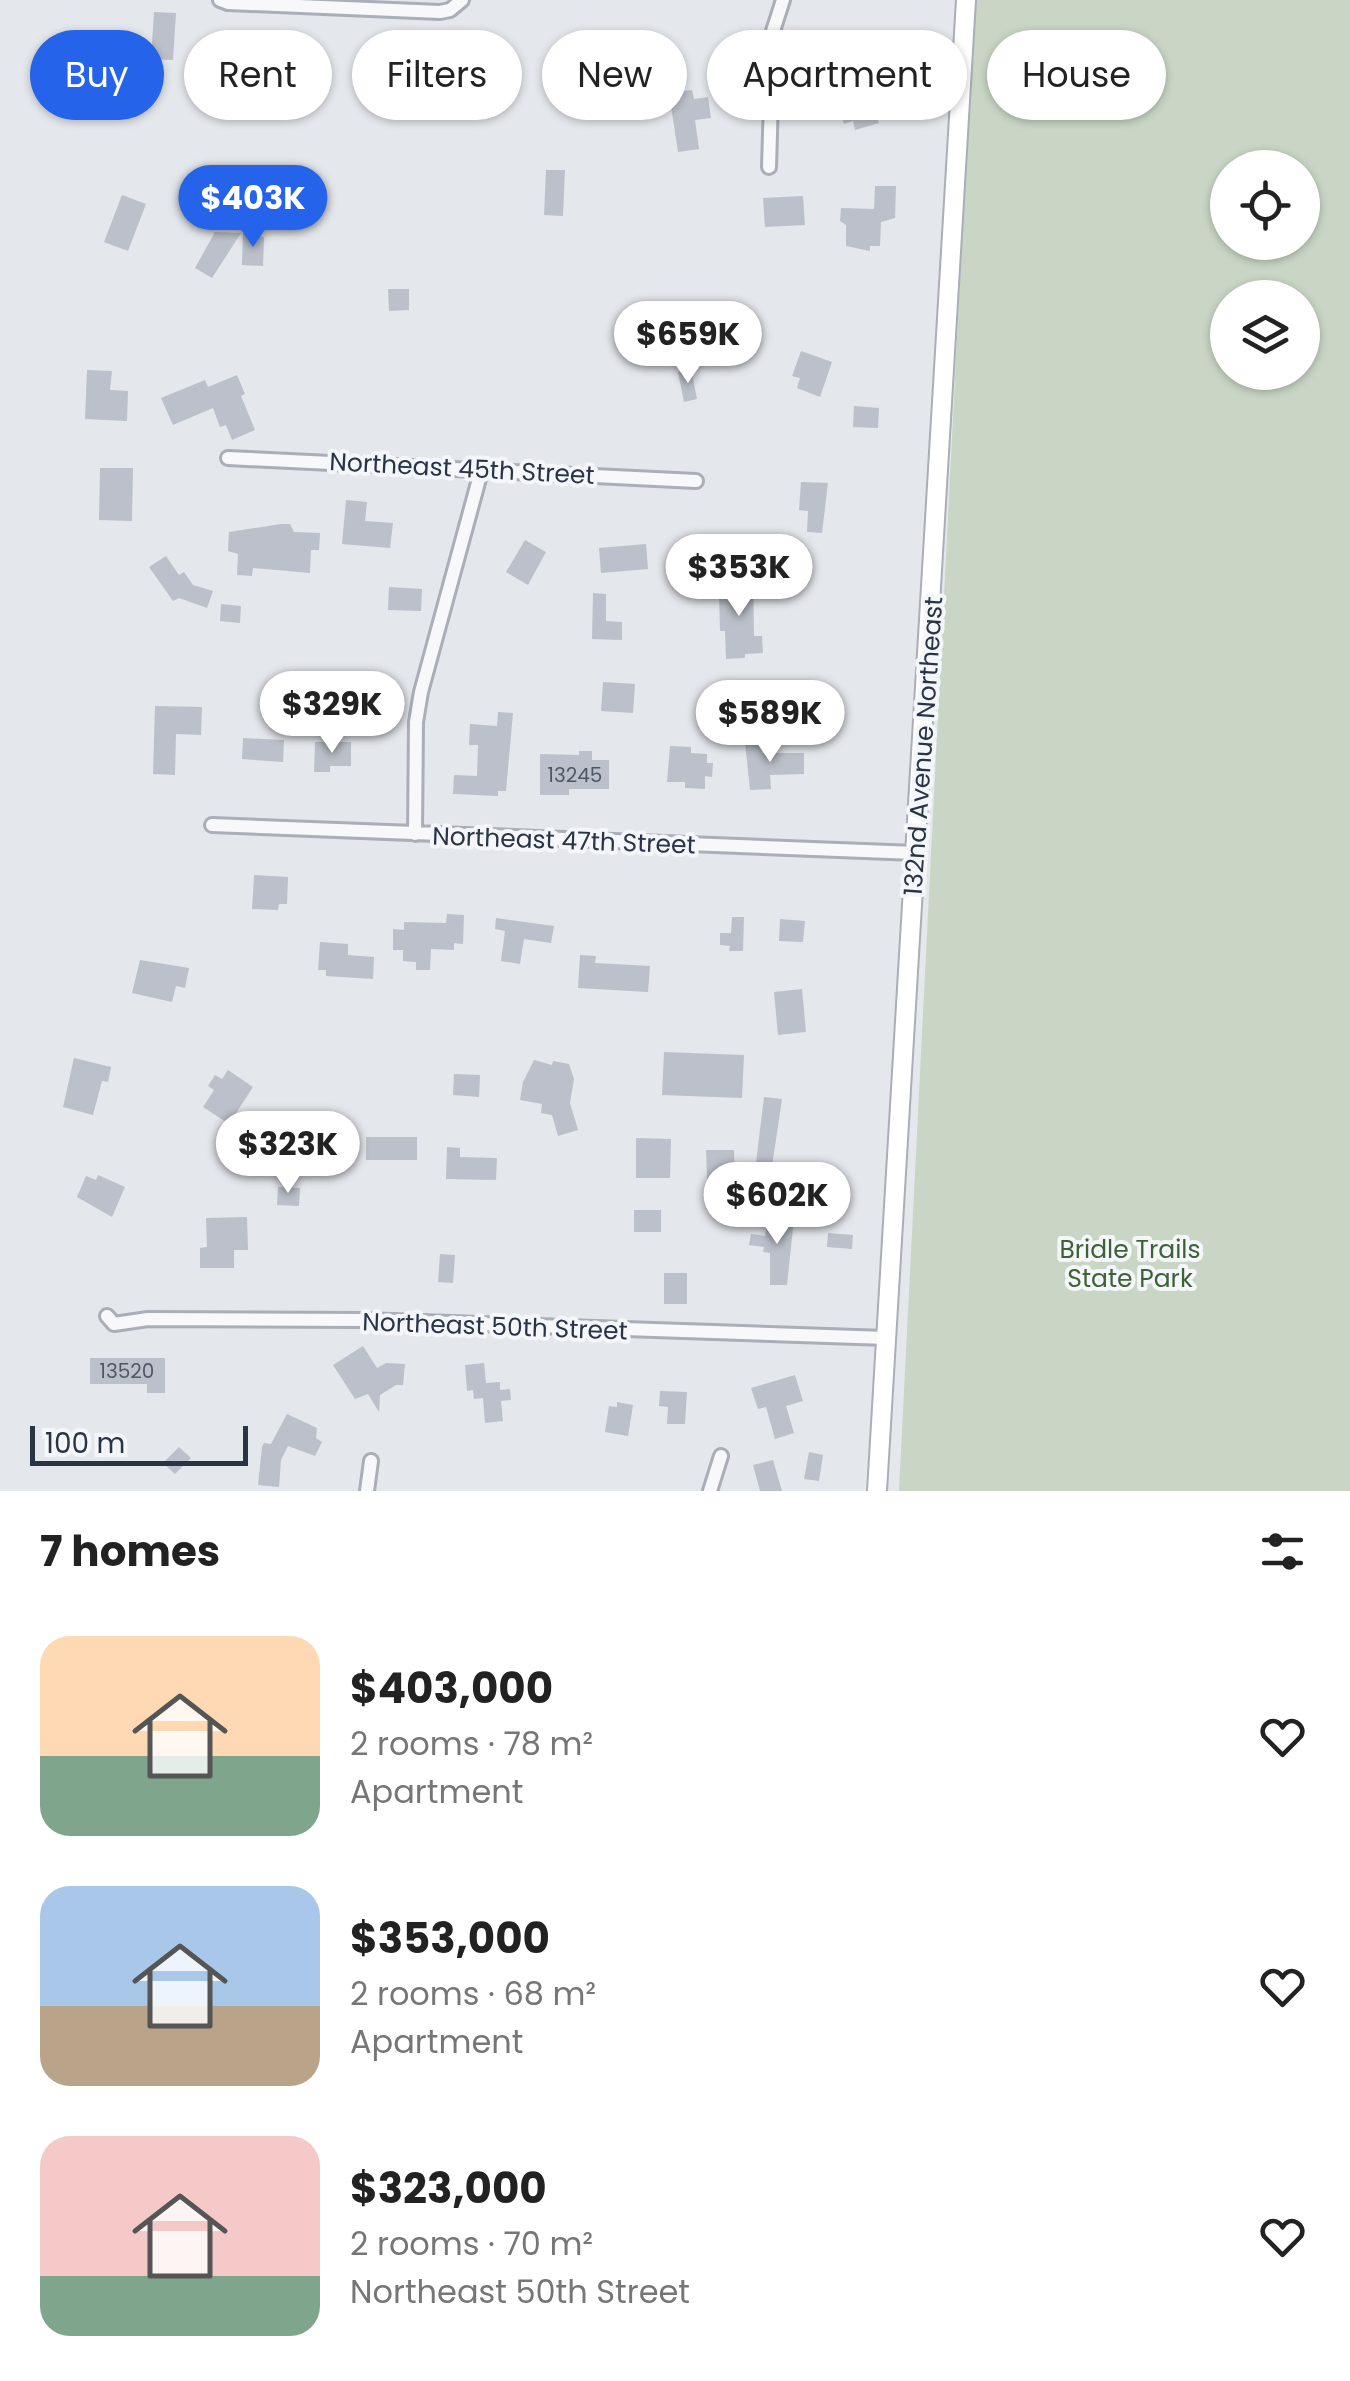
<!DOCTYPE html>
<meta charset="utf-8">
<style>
body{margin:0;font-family:Poppins,sans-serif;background:#f6f6f6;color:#222;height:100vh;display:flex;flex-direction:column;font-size:38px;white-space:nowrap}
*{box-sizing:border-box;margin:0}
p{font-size:32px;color:#767676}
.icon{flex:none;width:55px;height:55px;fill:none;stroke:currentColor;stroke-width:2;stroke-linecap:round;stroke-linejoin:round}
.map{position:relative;height:1491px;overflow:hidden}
.sheet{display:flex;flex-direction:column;background:#fff;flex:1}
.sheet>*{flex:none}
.guide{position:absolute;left:30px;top:30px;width:1290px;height:90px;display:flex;gap:20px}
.tools{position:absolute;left:1210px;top:150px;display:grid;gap:20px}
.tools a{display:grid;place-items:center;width:110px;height:110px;border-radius:50%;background:#fff;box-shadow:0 2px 8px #0004;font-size:50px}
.scale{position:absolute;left:30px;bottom:25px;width:218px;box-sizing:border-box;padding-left:10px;border:5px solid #2b3445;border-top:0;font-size:28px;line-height:35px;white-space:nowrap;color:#2b3445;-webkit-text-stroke:8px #f4f6f9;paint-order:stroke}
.price{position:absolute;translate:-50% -85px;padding:0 22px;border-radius:35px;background:#fff;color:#222;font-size:32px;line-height:65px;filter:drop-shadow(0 2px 5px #0008)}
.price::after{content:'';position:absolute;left:50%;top:60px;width:30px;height:22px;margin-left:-15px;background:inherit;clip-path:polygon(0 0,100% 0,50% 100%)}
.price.active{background:#2563eb;color:#fff}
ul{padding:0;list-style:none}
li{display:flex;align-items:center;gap:30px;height:250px;padding:0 40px}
li span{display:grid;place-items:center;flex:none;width:280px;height:200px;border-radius:30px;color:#555}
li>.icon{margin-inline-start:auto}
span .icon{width:120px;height:120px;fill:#fffc;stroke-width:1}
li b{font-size:42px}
h2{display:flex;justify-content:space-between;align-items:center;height:120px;padding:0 40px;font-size:42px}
.pill{padding:0 35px;border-radius:45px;background:#fff;box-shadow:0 2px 8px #0004;font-size:35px;line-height:90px}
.pill.active{background:#2563eb;color:#fff}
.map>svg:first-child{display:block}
.green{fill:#c9d6c5;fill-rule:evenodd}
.building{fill:#bbc0ca}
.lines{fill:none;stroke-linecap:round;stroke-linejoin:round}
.street-casing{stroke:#a9aeb7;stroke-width:18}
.secondary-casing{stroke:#a9aeb7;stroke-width:22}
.street{stroke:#f7f8fa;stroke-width:12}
.secondary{stroke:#fff;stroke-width:18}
.labels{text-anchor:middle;stroke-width:8;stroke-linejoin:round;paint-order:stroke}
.number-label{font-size:20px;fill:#4f5766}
.street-label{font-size:25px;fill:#2b3445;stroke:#f4f6f9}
.park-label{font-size:25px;fill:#3f6138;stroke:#f4f6f9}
</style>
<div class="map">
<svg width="1350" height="1491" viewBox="0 0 1350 1491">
<rect width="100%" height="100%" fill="#e4e7ec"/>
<path class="green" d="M974,0h376v1491h-451zM1228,168h74v74h-74zM1228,298h74v74h-74z"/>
<path class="building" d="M154,12l22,1 -3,47 -22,-1z
M259,39l42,4 -2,23 -42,-3z
M881,41l13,15 -26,22 15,37 -6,1 2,7 -24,7 -2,-9 -9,3 -4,-12 3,-1 -13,-39 19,-5 -1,-5 12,-4z
M425,86l2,15 -25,2 -1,-15z
M692,90l2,9 14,-2 3,21 -16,2 4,29 -21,3 -9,-59z
M546,170h19l-2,46 -19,-1z
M875,186h21l-1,32 -14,4 -1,24h-10v5l-24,-5v-21l-6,-4 1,-13 33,1z
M122,195l24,9 -18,47 -24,-9z
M803,196l2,29 -40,2 -2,-29z
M215,232l26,1 -29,45 -17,-10z
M243,233l21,4 -1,29 -21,-1z
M388,289h21v21l-20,1z
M801,351l31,11 -12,35 -23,-9 3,-10 -8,-2z
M691,369l6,30 -13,3 -6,-30z
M87,370l25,1 -2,19 18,1 -1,30 -42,-2z
M237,375l8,19 -4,2 14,34 -23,10 -6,-15 -6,2 -7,-19 -40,17 -12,-27 44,-18 3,7z
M854,406l25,2 -1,20 -25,-1z
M100,468h33l-1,53 -33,-1z
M801,482l27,1 -6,50 -15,-1 1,-21 -9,-1z
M346,500l21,2 -2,19 28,2 -3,25 -48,-4z
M281,524h9l4,8 26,1 -1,17h-8l-1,23 -57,-5 -1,8 -15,-1 1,-21 -10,-3 1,-19z
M525,540l21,12 -18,33 -22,-13z
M646,544l2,25 -47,4 -2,-25z
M166,556l13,19 5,-3 9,13 20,6 -6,17 -28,-10 -6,3 -24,-34z
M731,576h22l1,60h8l1,17 -18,1v4l-19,1 -1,-28h-5l-1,-36h12z
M389,587l33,2 -1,22 -33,-1z
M593,593l13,1v27l16,1v18l-30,-1z
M221,604l20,2 -1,17 -20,-2z
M603,682l32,2 -2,29 -32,-2z
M767,684h17v31l-30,1v-22h13z
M155,706l47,1 -1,28 -25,-1 -1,41 -22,-1z
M498,712l15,1 -7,78h-8v5l-45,-2 1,-19 23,1 1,-31h-9l1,-21 27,2z
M243,738l41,2 -1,22 -41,-3z
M760,740l2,13h42v21l-34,1 1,14 -21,1 -5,-48z
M315,742h36v24h-21v6h-16z
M670,746l21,1v6l16,1v9h6l-1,14 -7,-1v13l-20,-1v-6h-18z
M579,751h13v9h17v29h-40v6h-29v-41l39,1z
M254,875l34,2 -1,27h-8l-1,6 -26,-1z
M447,914l17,1 -1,29 -9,-1v7l-23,-1 -1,21h-14v-8l-13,-1v-11h-10v-21l11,1v-8l42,1z
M732,917h12l-1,34h-14l1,-5 -10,-1v-12h11z
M496,918l58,8 -3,17 -27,-4 -4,25 -19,-3 4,-30 -10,-2z
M780,919l25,2 -2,21 -24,-1z
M320,942l28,2v11l26,2 -1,22 -47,-3v-6h-8z
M580,955l16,1 -1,7 55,3 -2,26 -70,-4z
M140,960l49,8 -4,20 -9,-2 -4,16 -40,-9z
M802,989l4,43 -28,3 -4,-43z
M664,1052l80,3 -2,43 -80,-3z
M74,1058l37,9 -3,15 -6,-1 -9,34 -30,-8z
M534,1060l18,5 1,-4 16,3 5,15 -4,24 8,27 -20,6 -6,-21 -11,-2 1,-9 -22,-4 3,-18z
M228,1070l25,17 -24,37 -26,-17 11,-17 -6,-4 7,-11 7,4z
M454,1074l26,1 -1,22 -26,-2z
M764,1097l18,2 -11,74 -16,-2z
M366,1137h51v23h-51z
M636,1138l35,1 -1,39h-34z
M447,1147l13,1v9l37,1 -1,22 -50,-1z
M706,1150h28l1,29h-28z
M98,1175l27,12 -13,30 -35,-20 9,-21 10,4z
M278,1187l22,1 -1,18 -22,-1z
M634,1210h27v22h-27z
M768,1215l26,4 -7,66h-17v-32l-7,-1 1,-5 -15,-2 2,-11 14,2z
M247,1217l1,33h-14v18h-34v-20l7,-1 -1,-29z
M828,1233l25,2 -1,14 -25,-2z
M440,1254l15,1 -2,28 -15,-1z
M664,1273h23v31h-23z
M363,1346l14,22 9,-5 19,1 -2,21h-7l-16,10 -1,17 -11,-18 -13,5 -22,-34z
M90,1358h75v35h-18v-9h-57z
M484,1363l2,20 14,-1v8l10,-1 1,11 -10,1 2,20 -18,2 -2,-25 -9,1 -1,-9 -6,1 -2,-26z
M795,1375l8,26 -17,5 8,27 -19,6 -9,-32 -8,2 -7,-21z
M660,1391l27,1 -2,32h-18l1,-17 -9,-1z
M617,1402l16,3 -5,31 -23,-4 4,-26 8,1z
M287,1414l30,14 -1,10 6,4 -7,14 -27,-10 -7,14 -2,27 -21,-2 4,-38 2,-4 7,1z
M179,1447l12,11 -16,16 -12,-11z
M809,1452l14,3 -4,26 -15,-2z
M773,1460l9,31h-22l-7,-26z"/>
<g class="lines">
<g class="street-casing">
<path id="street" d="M220,0l8,3 212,9 10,-2 12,-10
M769,167l4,-136 10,-31
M228,458l468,23
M212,825l703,28
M415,834l1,-112 5,-30 61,-224
M107,1316l7,8 34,-5 215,1 523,18
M367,1491l4,-30
M710,1491l11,-35"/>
</g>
<g class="secondary-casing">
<path id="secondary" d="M877,1491l89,-1491"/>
</g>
<use href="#street" class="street"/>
<use href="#secondary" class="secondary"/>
</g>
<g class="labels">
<g class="number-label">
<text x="575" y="782">13245</text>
<text x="127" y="1378">13520</text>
</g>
<g class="street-label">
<text transform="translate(462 468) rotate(3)" y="9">Northeast 45th Street</text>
<text transform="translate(923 746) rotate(-86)" y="9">132nd Avenue Northeast</text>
<text transform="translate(564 840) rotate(2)" y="9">Northeast 47th Street</text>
<text transform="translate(495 1326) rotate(2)" y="9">Northeast 50th Street</text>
</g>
<g class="park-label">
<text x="1130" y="1258">Bridle Trails<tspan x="1130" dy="29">State Park</tspan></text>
</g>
</g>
</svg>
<div class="tools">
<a><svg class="icon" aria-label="locate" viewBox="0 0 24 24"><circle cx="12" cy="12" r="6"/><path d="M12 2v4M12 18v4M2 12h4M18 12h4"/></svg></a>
<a><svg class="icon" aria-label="layers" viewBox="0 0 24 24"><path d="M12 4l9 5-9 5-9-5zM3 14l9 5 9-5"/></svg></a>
</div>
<div class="scale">100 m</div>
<b class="price active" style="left:253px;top:250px">$403K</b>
<b class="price" style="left:688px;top:386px">$659K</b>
<b class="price" style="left:739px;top:619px">$353K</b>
<b class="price" style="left:332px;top:756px">$329K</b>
<b class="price" style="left:770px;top:765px">$589K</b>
<b class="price" style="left:288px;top:1196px">$323K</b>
<b class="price" style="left:777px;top:1247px">$602K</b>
<div class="guide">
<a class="pill active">Buy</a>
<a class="pill">Rent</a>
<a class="pill">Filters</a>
<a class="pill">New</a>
<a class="pill">Apartment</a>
<a class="pill">House</a>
</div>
</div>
<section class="sheet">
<h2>7 homes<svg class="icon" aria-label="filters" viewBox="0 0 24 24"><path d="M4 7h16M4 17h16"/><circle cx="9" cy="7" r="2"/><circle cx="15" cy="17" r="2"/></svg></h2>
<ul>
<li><span style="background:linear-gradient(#ffd9b3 60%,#7fa58c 0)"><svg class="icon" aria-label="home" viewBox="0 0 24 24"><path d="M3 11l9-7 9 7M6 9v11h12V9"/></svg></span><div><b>$403,000</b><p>2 rooms · 78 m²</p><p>Apartment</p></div><svg class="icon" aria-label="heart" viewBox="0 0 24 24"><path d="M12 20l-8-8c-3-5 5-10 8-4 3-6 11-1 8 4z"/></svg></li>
<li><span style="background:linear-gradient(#a9c7e8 60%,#b9a48a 0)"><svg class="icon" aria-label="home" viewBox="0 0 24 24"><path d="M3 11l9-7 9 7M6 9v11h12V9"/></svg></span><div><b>$353,000</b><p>2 rooms · 68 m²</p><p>Apartment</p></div><svg class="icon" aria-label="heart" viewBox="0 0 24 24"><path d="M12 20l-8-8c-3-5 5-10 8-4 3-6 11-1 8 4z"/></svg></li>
<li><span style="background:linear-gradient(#f6c9c9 70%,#7fa58c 0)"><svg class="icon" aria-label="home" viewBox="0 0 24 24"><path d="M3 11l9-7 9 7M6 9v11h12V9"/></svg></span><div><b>$323,000</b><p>2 rooms · 70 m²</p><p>Northeast 50th Street</p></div><svg class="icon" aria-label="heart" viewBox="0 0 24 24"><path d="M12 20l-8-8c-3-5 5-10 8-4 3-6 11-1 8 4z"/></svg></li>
</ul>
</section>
